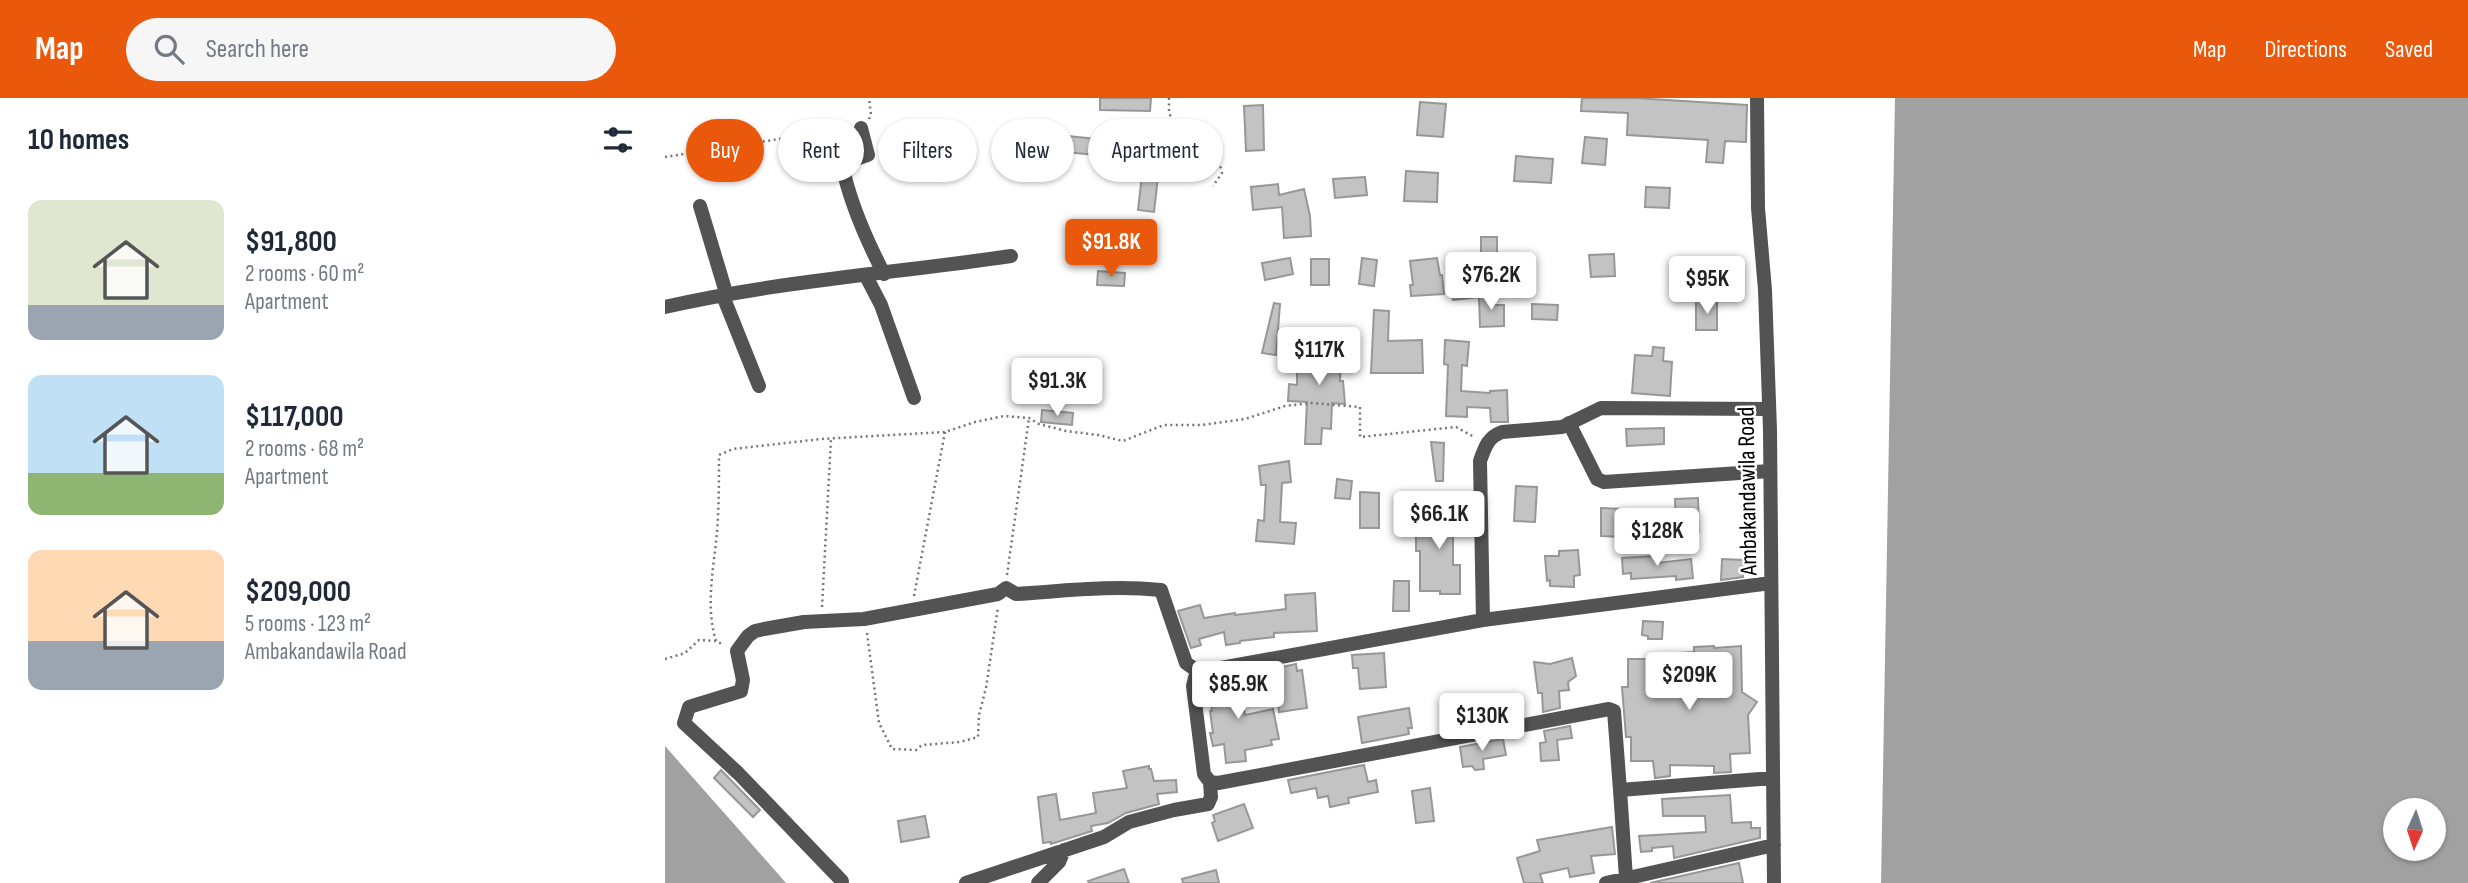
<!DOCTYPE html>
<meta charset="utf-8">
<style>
body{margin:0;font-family:"Sofia Sans Condensed",sans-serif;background:#f6f6f7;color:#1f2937;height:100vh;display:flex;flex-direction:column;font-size:26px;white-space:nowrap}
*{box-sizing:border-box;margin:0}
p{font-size:23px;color:#747a83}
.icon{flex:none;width:38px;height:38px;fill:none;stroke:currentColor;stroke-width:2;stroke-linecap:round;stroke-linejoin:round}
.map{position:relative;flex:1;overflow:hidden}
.drawer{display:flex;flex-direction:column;background:#fff;width:665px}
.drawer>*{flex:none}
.banner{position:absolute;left:21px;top:21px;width:665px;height:63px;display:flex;gap:14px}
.needle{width:46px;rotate:183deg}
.controls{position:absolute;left:1718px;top:700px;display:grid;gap:14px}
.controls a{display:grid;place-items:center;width:63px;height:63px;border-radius:50%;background:#fff;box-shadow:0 2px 5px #0004;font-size:35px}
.price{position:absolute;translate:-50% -60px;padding:0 16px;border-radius:7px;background:#fff;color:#222;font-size:23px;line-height:46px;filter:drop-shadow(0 2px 4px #0008)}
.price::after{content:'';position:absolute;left:50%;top:42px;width:21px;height:16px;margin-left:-10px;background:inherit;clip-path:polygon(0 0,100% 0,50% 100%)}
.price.active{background:#ea580c;color:#fff}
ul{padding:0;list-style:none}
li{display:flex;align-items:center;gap:21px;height:175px;padding:0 28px}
li span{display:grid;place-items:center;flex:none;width:196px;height:140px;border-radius:14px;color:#555}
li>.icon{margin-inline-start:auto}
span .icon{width:84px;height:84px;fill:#fffc;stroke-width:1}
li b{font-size:30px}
h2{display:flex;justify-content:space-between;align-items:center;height:84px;padding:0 28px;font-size:30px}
.chip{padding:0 24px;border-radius:32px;background:#fff;box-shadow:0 2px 5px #0004;font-size:24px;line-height:63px}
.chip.active{background:#ea580c;color:#fff}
header{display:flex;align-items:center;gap:42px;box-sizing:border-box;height:98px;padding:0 35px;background:#ea580c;color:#fff}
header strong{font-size:33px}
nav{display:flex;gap:38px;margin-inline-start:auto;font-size:24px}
.search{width:490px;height:63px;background:#f6f6f7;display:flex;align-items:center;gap:18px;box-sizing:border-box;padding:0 24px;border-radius:38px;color:#747a83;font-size:26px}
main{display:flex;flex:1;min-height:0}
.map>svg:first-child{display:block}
.water{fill:#a1a1a1;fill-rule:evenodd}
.building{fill:#c3c3c3;stroke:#979797;stroke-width:2}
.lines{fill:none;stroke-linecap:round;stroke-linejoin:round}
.path{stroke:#757575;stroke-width:2.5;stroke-dasharray:2 3.5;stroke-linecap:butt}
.minor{stroke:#535353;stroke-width:14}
.labels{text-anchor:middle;stroke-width:5;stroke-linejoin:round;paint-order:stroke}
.street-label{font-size:24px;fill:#000;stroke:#fff}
</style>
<header>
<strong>Map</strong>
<div class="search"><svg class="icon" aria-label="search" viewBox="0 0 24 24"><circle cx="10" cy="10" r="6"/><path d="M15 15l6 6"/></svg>Search here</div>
<nav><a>Map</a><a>Directions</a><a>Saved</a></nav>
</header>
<main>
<section class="drawer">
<h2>10 homes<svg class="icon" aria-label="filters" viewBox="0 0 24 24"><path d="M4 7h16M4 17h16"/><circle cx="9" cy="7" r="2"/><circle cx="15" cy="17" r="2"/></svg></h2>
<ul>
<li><span style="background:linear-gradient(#dfe7d0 75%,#9aa5b1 0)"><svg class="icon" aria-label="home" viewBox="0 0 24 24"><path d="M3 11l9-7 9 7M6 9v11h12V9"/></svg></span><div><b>$91,800</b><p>2 rooms · 60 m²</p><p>Apartment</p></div></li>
<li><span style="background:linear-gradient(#bfe0f5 70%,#8fb573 0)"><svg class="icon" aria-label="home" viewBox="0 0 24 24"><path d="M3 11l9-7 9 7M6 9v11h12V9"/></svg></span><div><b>$117,000</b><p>2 rooms · 68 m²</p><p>Apartment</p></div></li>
<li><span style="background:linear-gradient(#ffd9b3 65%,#9aa5b1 0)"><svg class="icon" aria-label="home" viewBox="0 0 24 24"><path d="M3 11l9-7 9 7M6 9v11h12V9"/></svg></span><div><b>$209,000</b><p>5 rooms · 123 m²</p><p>Ambakandawila Road</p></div></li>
</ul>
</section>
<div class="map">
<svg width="1803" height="785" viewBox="0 0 1803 785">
<rect width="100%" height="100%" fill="#fff"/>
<path class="water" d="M1230,0h573v785h-587zM1769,712v39h-38v-39z
M0,648l121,137h-121z"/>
<path class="building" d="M435,0h51l-1,13 -50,-1z
M917,0h53l112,7 -1,37 -21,-1 -2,22 -17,-1 2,-22 -81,-5 1,-22 -47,-2z
M755,4l26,2 -3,33 -26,-2z
M598,7l1,45 -18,1 -2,-45z
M402,38l30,3 -2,16 -29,-3z
M920,39l22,2 -2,26 -23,-2z
M851,58l37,3 -2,24 -37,-2z
M741,73l32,2 -1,29 -33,-1z
M477,77l16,2 -4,35 -16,-2z
M700,79l2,18 -32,3 -2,-19z
M613,86l1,11 25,-6 6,27 1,20 -27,2 -2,-31 -29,3 -2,-23z
M981,89l24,1 -1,20 -24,-1z
M816,139h16v18l-16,1z
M949,156l1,22 -24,1 -2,-22z
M625,160l3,16 -28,6 -3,-17z
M697,160l15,2 -3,26 -15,-2z
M772,160l3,17h2l2,19 -33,2 -1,-11h3l-3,-24z
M646,161h18v26h-18z
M433,173l27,2 -1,13 -27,-1z
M812,188l1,11 -25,3 -2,-11z
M814,198h16v9h9v21l-24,1z
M1031,203h21v29h-21z
M609,205l6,1 -4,51 -14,-2z
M867,206l26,1 -1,15 -25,-1z
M709,212l15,1 -1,30 34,-1 1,33h-52z
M664,238h13l-2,45h3l2,23 -13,-1 -1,26 -9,-1 -1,16h-16l2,-42 -19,-1 1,-17 8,1v-33h31z
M780,242l24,2 -2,24 -5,-1 -1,26 29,2v-2l17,-1 1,32h-17l-1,-14 -23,-1v10l-21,-1 2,-51 -4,-1z
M988,249l11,1 -1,13 9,1 -2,34 -38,-3 3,-38 17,1z
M377,312l31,3 -1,12 -31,-3z
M999,330v16l-37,2 -1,-17z
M766,344l13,1 -1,38h-7z
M624,363l2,21 -9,1 -2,39 16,1 -2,21 -38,-3 2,-21 6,1 2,-36h-5l-2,-19z
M672,381l15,2 -2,18 -15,-1z
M851,388l21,1 -2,35 -21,-1z
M695,394l19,1v35h-19z
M773,397l22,1v20l-7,-1v50h7v29h-20v-3h-20v-40h-4v-26h26z
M1033,400l1,34 -23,1 -1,-34z
M936,410l22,1 -1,28 -21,-1z
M913,452l2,25 -6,1v11l-24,-1v-6l-3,1 -2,-25h14v-5z
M991,458l1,7 34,-4 2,19 -17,2v-4l-45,3v-6l-8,1 -1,-16z
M1057,461l22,1 -1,17 -22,3z
M729,483h15v30h-16z
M650,495l2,38 -43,2v4l-34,4v2l-14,2 -2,-13 -25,7 2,6 -10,3 -13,-37 22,-6 4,13 31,-5v2l51,-6 -1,-14z
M978,523l20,1 -1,17h-14v-3l-6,-1z
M1049,548v2l27,-2 1,46 15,10 -9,13 2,38 -20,1 1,18 -17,1v-7l-44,-1v11l-15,2 -2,-17h-22v-24h-5l-4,-50h6v-28h21v25l30,1 2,-2 -1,-30 14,-1v-5z
M719,555l2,34 -26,2 -2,-21h-5l-1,-13z
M907,560l4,18 -8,6 1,8 -10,1 1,17 -17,4 -1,-19h-4l-4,-31 16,2z
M631,566l1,7 5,-1 5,38 -28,4 -4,-35 8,-1 -1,-9z
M574,579l6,38 28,-6 6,30 -8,1 1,5 -27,5 1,11 -20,2 -2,-19 -11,2 -3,-13h3l-3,-22h2l-4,-30z
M799,601l4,27 -17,3 -5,-28z
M744,610l3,20h-4l1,6 -47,9 -4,-26z
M905,628l2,12 -15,2 2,20 -18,1 -1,-18 6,-1 -2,-11z
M838,641l3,16 -23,4 1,10 -9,1 -3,-4 -9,1 -3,-20z
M699,667l4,17 8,-2 2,12 -30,6 1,5 -19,4 -2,-11 -10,2 -2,-10 -25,5 -3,-13z
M484,668v3h2l3,12 22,-1 1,12 -20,2 2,10 -33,9 -18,10 -17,3 1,5 -41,13v-2l-8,1 -5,-46 18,-3 4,26 36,-7 -3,-20 34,-5 -4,-17z
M56,672l39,40 -7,7 -39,-39z
M765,690l4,33 -18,2 -4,-32z
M1065,697l2,28 19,-1v6h9v10l-86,20 -1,-12 -21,2v3l-11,1 -2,-16 67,-4 -1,-16h-42l-1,-17z
M579,706l9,24 -35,13 -6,-18 3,-2 -2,-6z
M260,718l4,21 -28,5 -3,-21z
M947,729l3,27 -24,2 3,17 -24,4 -2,-9 -28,6 3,9h-19l-7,-25 23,-7 -3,-11z
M1074,765l4,20h-93z
M459,771l5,14h-40l-1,-2z
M551,772l3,13h-36l-1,-4z"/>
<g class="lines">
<path class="path" d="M504,0v13l4,15c26,13 42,16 49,47l-9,13
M204,21l2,-4 -2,-17
M0,59l184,-29
M342,477l22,-157
M249,498l31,-164
M157,509l9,-168
M202,535l12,90 13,26 24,1 6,-5 38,-3 18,-5 1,-22 7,-27 12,-81
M51,543c-11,-35 -2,-74 1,-109 2,-26 2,-51 2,-77l14,-6 88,-10 124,-7 30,-10 29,-6 25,2 10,6 27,7 32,4 25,6 41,-16h38l43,-6 40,-13 27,-3 48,4v30l96,-10 18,10
M0,561l20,-6 14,-13 17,1 8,4"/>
<path class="minor" d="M1092,0l1,110 7,82 5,140 4,453
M196,30l7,27 -26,9c7,36 25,77 42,110
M35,108l27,90
M201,178l15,29 33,93
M58,198l36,90
M0,209c113,-26 231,-34 346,-51
M904,325l28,56 7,3 166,-11
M1106,485l-288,37 -284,52 -4,6 -2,8 11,88 6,8 8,1 391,-74 5,2 6,79 153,-12
M818,522l-3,-159c5,-14 8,-24 22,-29l60,-5 39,-19 168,1
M955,692l6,88
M177,783l-104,-108 -54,-50 5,-16 52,-16 2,-11 -6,-29 11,-15 7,-5 9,-2 40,-7 60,-3 134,-25 8,-6 10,6c49,-3 95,-9 145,-4l25,73 13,9
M301,785l138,-46 25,-15 45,-12 34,-6 3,-7 -1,-15
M373,785l21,-21 5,-12
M941,785l168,-38"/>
</g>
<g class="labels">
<g class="street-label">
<text transform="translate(1082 393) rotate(-91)" y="8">Ambakandawila Road</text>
</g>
</g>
</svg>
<div class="controls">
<a><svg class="needle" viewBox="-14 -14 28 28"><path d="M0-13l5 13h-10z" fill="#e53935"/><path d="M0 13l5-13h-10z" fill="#747a83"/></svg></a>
</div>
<b class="price active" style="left:446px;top:181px">$91.8K</b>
<b class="price" style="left:826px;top:214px">$76.2K</b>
<b class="price" style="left:1042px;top:218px">$95K</b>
<b class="price" style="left:654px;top:289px">$117K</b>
<b class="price" style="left:392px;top:320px">$91.3K</b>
<b class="price" style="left:774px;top:453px">$66.1K</b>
<b class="price" style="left:992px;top:470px">$128K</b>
<b class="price" style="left:1024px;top:614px">$209K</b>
<b class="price" style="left:573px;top:623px">$85.9K</b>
<b class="price" style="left:817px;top:655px">$130K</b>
<div class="banner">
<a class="chip active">Buy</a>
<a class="chip">Rent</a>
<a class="chip">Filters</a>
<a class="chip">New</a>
<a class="chip">Apartment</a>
</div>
</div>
</main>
